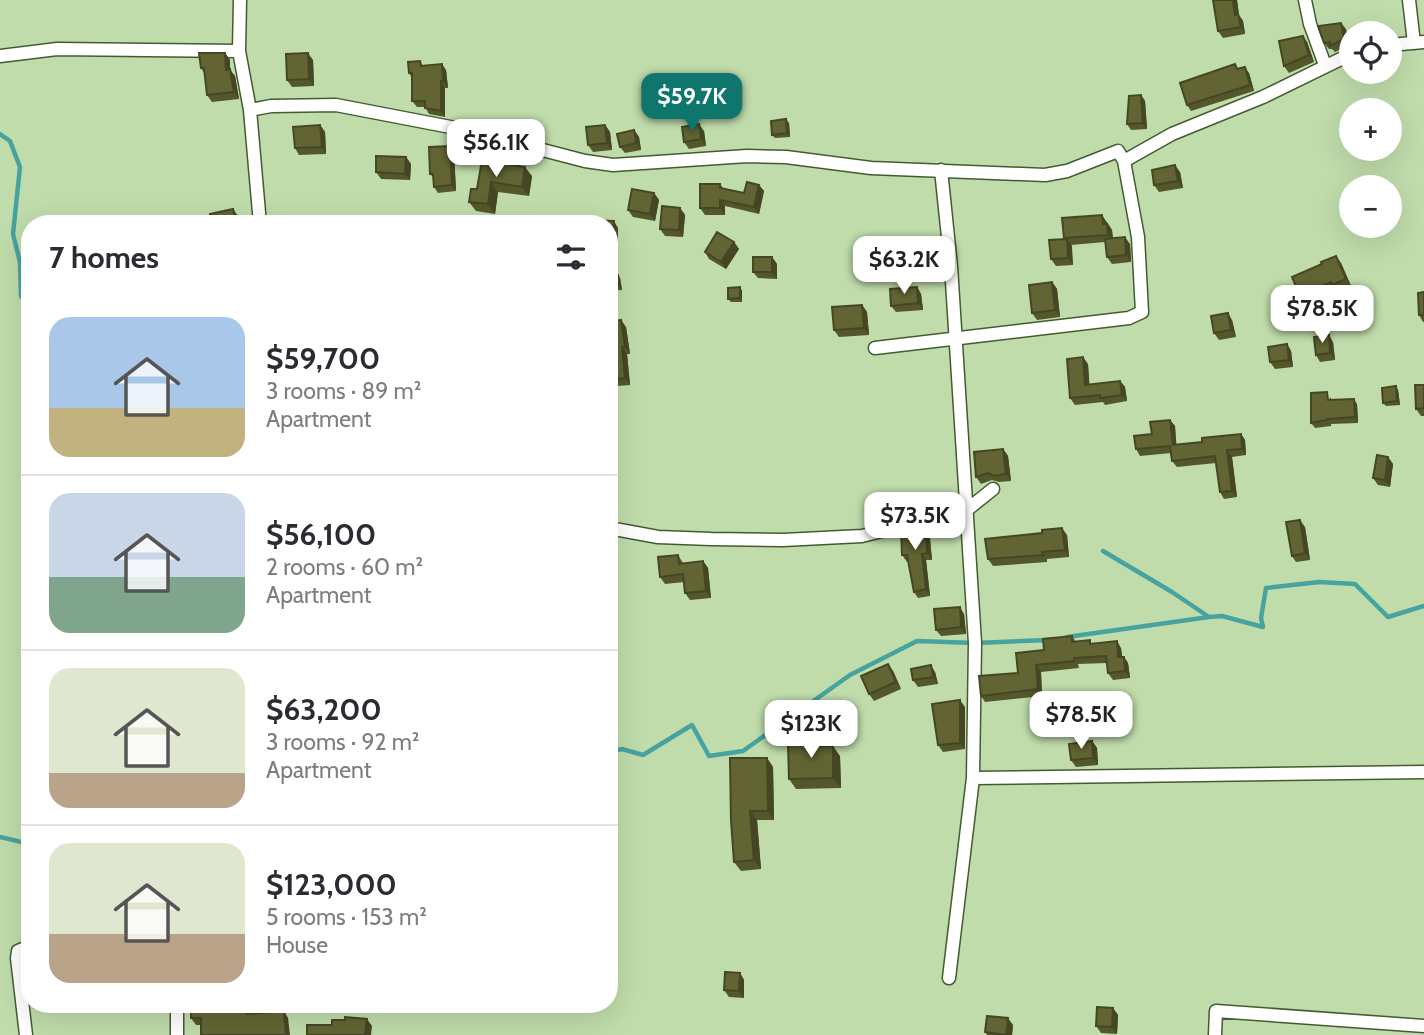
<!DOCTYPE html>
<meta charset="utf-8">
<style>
body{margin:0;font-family:Cabin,sans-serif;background:#f2f2f3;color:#2b2b33;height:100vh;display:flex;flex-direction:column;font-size:26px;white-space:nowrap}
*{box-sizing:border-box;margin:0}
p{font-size:23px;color:#7c7c81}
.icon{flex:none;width:38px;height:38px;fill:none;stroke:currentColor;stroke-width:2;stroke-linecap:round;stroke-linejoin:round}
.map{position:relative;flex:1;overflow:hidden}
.drawer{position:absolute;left:21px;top:215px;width:597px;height:798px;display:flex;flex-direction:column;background:#fff;border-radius:28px;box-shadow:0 7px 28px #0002}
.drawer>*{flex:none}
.tools{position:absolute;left:1339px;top:21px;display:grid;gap:14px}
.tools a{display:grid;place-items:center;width:63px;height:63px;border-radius:50%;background:#fff;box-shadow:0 7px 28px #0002;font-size:35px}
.price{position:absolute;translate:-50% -60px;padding:0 16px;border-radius:14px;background:#fff;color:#222;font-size:23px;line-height:46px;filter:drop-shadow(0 2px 4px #0008)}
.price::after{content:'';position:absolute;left:50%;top:42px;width:21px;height:16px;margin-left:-10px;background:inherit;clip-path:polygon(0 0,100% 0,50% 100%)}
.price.selected{background:#0f766e;color:#fff}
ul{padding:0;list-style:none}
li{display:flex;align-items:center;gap:21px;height:175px;padding:0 28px}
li+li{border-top:2px solid #e1e1e2}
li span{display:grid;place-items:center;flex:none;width:196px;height:140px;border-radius:21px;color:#555}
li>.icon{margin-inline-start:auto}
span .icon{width:84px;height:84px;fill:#fffc;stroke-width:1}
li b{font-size:30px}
h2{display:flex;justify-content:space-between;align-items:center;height:84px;padding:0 28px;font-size:30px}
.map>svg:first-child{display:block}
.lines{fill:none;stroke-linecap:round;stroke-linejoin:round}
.stream{stroke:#47a3a0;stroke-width:4.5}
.street-casing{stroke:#445b30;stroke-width:15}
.street{stroke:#fff;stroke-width:12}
.wall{fill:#54572c}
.shaded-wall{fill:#454724}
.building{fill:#626533;stroke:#454724;stroke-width:2}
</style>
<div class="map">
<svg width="1424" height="1035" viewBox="0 0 1424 1035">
<rect width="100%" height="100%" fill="#c0dcab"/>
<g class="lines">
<path class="stream" d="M0,134l10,7 10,26 -7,67 7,28 1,34 9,12
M1103,551l69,41 37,25 13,-1 41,11 -2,-9 5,-30 53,-6 36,2 33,33 36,-11
M1067,637l142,-20
M609,752l13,-3 21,6 49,-30 17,31 34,-5 107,-76 67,-34 58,2 73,-3
M0,837l30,7"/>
<g class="street-casing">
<path id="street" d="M240,0l-1,51 11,59 10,114
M1305,0l5,24 15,41
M1409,0l5,43
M1390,45l34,-3
M0,56l57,-7 182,2
M250,110l21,-4 65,-1 130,25 119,31 28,4 134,-9 39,1 85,11 174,7 22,-4 51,-20 6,10 48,-27 91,-37 88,-43
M941,170l10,96 24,377 -2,135
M875,348l254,-30 13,-6 -4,-75 -14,-76
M609,528l49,9 53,2 72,1 79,-4 106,-27 25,-20
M949,978l24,-200 451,-6
M26,1035l-9,-77 1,-7 12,-5
M177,1035v-31
M1215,1035l1,-24 208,15"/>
</g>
<use href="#street" class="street"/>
</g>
<path class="wall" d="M1213,0h24l2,15 4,6 2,13 -22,4 -5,-7z
M1346,29l2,17 -13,6 -3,-3h-3l-5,-6z
M1303,36l4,6 7,20 -25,11 -5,-7z
M225,53l5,7v10l5,6 4,23 -27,3 -5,-7 -3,-22 -3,-5z
M313,60l1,26 -22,1 -5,-7z
M420,61l3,5 23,4 2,18h-3v29l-16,-3 -4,-7h-8l-5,-6v-23l-3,-5z
M1249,73l5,18 -63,20 -4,-6z
M1141,95l4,6 2,28 -16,1 -4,-6z
M789,123l1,14 -15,1 -3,-3z
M320,125l5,7 1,22 -27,1 -4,-7z
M605,125l5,7 2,18 -19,2 -5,-7z
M634,130l5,7 2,13 -16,3 -5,-6z
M704,131l2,15 -17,3 -5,-7z
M450,146l4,6 2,39 -18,2 -4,-6 -1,-10 -3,-3z
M406,157l5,7 -1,16 -29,-1 -5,-7z
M482,160l50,16 -3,20 -31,-4 -3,22 -19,-3 -7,-9 8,-13z
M1180,172l3,16 -24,4 -5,-7z
M720,184l3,4 21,5 15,-8 5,6 -5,23 -34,-8v9h-20l-5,-7z
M654,193l5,7 -4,21 -22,-4 -5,-7z
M680,208l5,7 -2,22 -18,-1 -5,-7z
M1107,222l5,8 1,8 17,6 1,18 -19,2 -5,-7 -2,-15 -34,3 2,20 -17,1 -5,-7 13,-20z
M609,224l9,4v19l-9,-1z
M734,242l5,7 -13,20 -17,-10 -4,-7z
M772,257l5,7v15l-19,-1 -5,-6z
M1341,263l10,23 -14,6 -2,-2 -30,12 -5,-6 22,-32z
M618,275l2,3 2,12 -13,1v-15z
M1052,282l5,7 3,28 -23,3 -5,-7z
M740,287l2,4v11h-11l-3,-3z
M917,287l4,7 2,16 -27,2 -5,-6z
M1424,292v30h-1l-4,-7z
M862,305l5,7 2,23 -30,2 -5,-7z
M1232,320l4,17 -17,3 -5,-7z
M609,322l17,5 4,27h-3l3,31 -13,1 -5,-7 -3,-23z
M1333,342l2,18 -15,2 -4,-7z
M1287,344l4,7 2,16 -18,2 -5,-7z
M1088,364l1,21 31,-4 5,6 2,14 -22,4 -2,-3 -28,3 -5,-7z
M1424,385v31h-3l-5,-7z
M1398,390l2,15 -14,1 -3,-3z
M1331,397v3l26,4 1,19 -27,1v2l-16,2 -4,-5z
M1170,420l5,6 1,19 26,-3 39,-8 4,6 1,15 -14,2 5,40 -13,2 -4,-7 -4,-29 -39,4 -5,-6 -1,-8 -31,3 -4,-7 16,-15z
M1003,449l5,7 3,25 -12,1 -7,-2 -11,4 -5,-7z
M1388,457l5,7 -3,23 -12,-2 -5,-7z
M925,521l4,7 3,32h-6l4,36 -12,2 -4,-6 -6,-30h-1l-5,-7z
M1305,527l5,33 -14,2 -4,-6z
M1067,535l2,22 -22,2v3l-54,4 -5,-7z
M678,555l5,8 20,-2 5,7 3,30 -21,2 -5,-7 -1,-11 -19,2 -5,-7z
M964,614l2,20 -25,2 -5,-6z
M1072,636l4,6 45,6 1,9h2l4,6 2,15 -17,2 -5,-7 -1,-10 -29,1 1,4 -38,4 1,24 -57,6 -4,-6 37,-23 26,-23z
M888,664l5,7 8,18 -27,12 -5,-7z
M935,672l3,12 -20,3 -5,-7z
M965,707v42l-22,3 -5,-7z
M1092,741l5,7 1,17 -22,2 -5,-7z
M826,745l14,11 1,32 -45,1 -7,-10z
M767,758l6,9 1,53h-17l4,49 -20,2 -7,-9z
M740,973l4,7v18l-15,-1 -5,-7z
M30,1004h28v3l-24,2z
M114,1004h54l-50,7z
M253,1006l-1,8 36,4 -87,7h-5l-5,-7z
M1113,1008l5,7 -1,19 -16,-1 -5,-7z
M1013,1025l-1,10h-25l-2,-3z"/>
<path class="shaded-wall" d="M1233,0h4l2,15 4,6 2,13 -4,-7 -6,-12z
M1341,23l5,6 2,17 -4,-7z
M1303,36l4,6 7,20 -5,-7z
M225,53l5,7v10l5,6 4,23 -5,-7 -8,-22z
M308,53l5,7 1,26 -5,-7z
M442,64l4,6 2,18 -5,-7z
M1245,67l4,6 5,18 -4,-6z
M441,81l4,7v29l-4,-6z
M1141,95l4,6 2,28 -4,-6z
M786,119l3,4 1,14 -3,-4z
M699,124l5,7 2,15 -5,-7z
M320,125l5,7 1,22 -4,-7z
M605,125l5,7 2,18 -5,-7z
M634,130l5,7 2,13 -5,-7z
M450,146l4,6 2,39 -4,-6z
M406,157l5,7 -1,16 -5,-6z
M1175,165l5,7 3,16 -5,-7z
M525,167l7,9 -3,20 -7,-9z
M491,182l7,10 -3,22 -7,-10z
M759,185l5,6 -5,23 -5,-7z
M654,193l5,7 -4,21 -5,-7z
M720,200l5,6v9l-5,-7z
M680,208l5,7 -2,22 -4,-7z
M233,209l5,7 1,8h-3z
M1102,215l10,15 1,12 -10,-18z
M614,221l4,7v19l-5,-7z
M1125,237l5,7 1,18 -5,-7z
M1067,239l5,7 1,19 -5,-7z
M734,242l5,7 -13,20 -5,-7z
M1336,256l5,7 10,23 -5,-7z
M772,257l5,7v15l-5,-7z
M618,275l2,3 2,12 -3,-4z
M1052,282l5,7 3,28 -5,-7z
M740,287l2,4v11l-2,-4z
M917,287l4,7 2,16 -5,-7z
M862,305l5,7 2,23 -5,-7z
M1228,313l4,7 4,17 -5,-7z
M621,320l5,7 4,27 -5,-7z
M1329,335l4,7 2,18 -5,-7z
M1287,344l4,7 2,16 -4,-7z
M622,347l5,7 3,31 -5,-7z
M1083,357l5,7 2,28 -5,-7z
M1120,381l5,6 2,14 -5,-6z
M1396,386l2,4 2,15 -3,-4z
M1354,399l3,5 1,19 -3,-6z
M1170,420l5,6 2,26 -4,-7z
M1241,434l4,6 1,15 -4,-6z
M1003,449l5,7 3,25 -5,-7z
M1227,450l5,7 5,40 -5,-6z
M1388,457l5,7 -3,23 -5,-7z
M1300,520l5,7 5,33 -5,-7z
M925,521l4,7 3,32 -5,-7z
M1062,528l5,7 2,22 -4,-7z
M922,554l4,6 4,36 -4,-7z
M703,561l5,7 3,30 -5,-7z
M610,580l5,7 -3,22 -3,-5z
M960,607l4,7 2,20 -5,-7z
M1117,641l4,7 2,16 -5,-7z
M1124,657l4,6 2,15 -5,-7z
M888,664l5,7 8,18 -5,-7z
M931,665l4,7 3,12 -5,-7z
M1036,665l5,7 1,24 -4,-7z
M960,700l5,7v42l-5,-6z
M819,735l7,10 1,11 -8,-10z
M1092,741l5,7 1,17 -5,-7z
M833,746l7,10 1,32 -8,-10z
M767,758l6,9 1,53 -6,-9z
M750,811l7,9 4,49 -7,-9z
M740,973l4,7v18l-5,-7z
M248,1004h4l1,2 -1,14 -5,-6z
M1113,1008l5,7 -1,19 -5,-7z
M284,1011l4,7 2,17h-4z
M1008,1018l5,7 -1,10h-5z
M367,1019l5,7 -1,9h-6z"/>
<path class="building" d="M1213,0h20l2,15 3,-1 3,13 -23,4z
M1341,23l3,16 -14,7v-4l-6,1 -6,-17z
M1303,36l6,19 -25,11 -5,-25z
M199,53h26l1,17 4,-1 4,23 -27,3 -3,-27h-3z
M308,53l1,26 -22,1 -1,-26z
M420,61l1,5 21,-2 1,17h-2v30l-16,-3v-7h-13v-28h-3l-1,-11z
M1235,64l2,5 8,-2 5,18 -63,20 -7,-22z
M1141,95l2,28 -16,1 2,-28z
M786,119l1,14 -15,2 -1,-14z
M699,124l2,15 -17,3 -2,-15z
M320,125l2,22 -27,1 -2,-21z
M605,125l2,18 -19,2 -2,-18z
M634,130l2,13 -16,4 -3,-13z
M450,146l2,39 -18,2 -1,-13h-3l-1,-27z
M376,156l30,1 -1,17 -29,-2z
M482,160l43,7 -3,20 -31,-5 -3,22 -19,-2 2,-13h6z
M1175,165l3,16 -24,4 -2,-15z
M747,182l12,3 -5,22 -34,-7v8h-20v-24h20v4l24,5z
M632,189l22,4 -4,21 -22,-4z
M662,206l18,2 -1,22 -19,-1z
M233,209l3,15h-24l-2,-10z
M1102,215l1,9h4l1,11 -44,3 -2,-20z
M589,220l25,1 -1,19h-4v-16h-20z
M717,232l17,10 -13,20 -16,-10z
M1125,237l1,18 -19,2 -2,-18z
M1067,239l1,19 -17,1 -2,-19z
M1336,256l10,23 -14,6 -1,-3 -31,14 -8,-19 30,-13 -1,-2z
M753,257h19v15h-19z
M618,275l1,11 -10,1v-11z
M1052,282l3,28 -23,3 -3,-28z
M740,287v11l-12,1v-11z
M917,287l1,16 -27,3 -1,-17z
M1424,292v23h-5l-1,-22z
M862,305l2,23 -30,2 -2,-23z
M1228,313l3,17 -17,3 -3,-17z
M621,320l4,27h-3l3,31 -13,1 -3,-31v-26z
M1329,335l1,18 -14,2 -2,-18z
M1287,344l2,16 -19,2 -2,-15z
M1083,357l2,28 35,-4 2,14 -22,3v-3l-30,3 -3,-39z
M1415,385h9v23l-8,1z
M1396,386l1,15 -14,2 -1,-15z
M1327,392l1,8 26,-1 1,18 -28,2v1l-16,3v-30z
M1170,420l3,25 29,-3v-4l39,-4 1,15 -15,1 5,41 -12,1 -5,-36 -43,5 -2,-15 -34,3 -2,-13 18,-2 -2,-12z
M1003,449l3,25 -12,2 -6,-3 -12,4 -2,-25z
M1377,455l11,2 -3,23 -12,-2z
M1300,520l5,33 -13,3 -6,-34z
M925,521l2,32 -5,1 4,35 -12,3 -7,-37h-5l-1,-28z
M1062,528l3,22 -23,2 1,3 -55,4 -3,-20 57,-6v-3z
M678,555l1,9 24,-3 3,30 -21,2 -2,-19 -23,3 -2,-20z
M960,607l1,20 -25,3 -2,-21z
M1072,636v6l18,-2v4l27,-3 1,16h6l1,14 -17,2 -2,-17 -32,2v3l-38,4 2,24 -57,7 -2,-20 39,-3 -2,-20 28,-3 -1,-11z
M888,664l8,18 -27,12 -8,-18z
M931,665l2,12 -20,3 -2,-11z
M960,700v43l-22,2 -6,-41z
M803,735h16v11h14v32l-44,1 -1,-34h16z
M1092,741l1,17 -22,2 -2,-16z
M730,758h37l1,53h-18l4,49 -20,2 -3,-41z
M725,972l15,1 -1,18 -15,-1z
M30,987v15h-1l-2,-14z
M191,1004h57l-1,10 37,-3 2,24h-85v-17h-10z
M1097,1007l16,1 -1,19 -16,-1z
M987,1016l21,2 -2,17 -21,-3z
M345,1017l22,2 -2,16h-58v-10h25v-5h13z"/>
</svg>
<div class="tools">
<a><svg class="icon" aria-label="locate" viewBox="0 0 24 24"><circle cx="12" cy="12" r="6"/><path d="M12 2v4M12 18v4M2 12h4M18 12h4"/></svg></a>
<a>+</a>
<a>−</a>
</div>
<b class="price selected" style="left:692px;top:133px">$59.7K</b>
<b class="price" style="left:496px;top:179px">$56.1K</b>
<b class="price" style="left:904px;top:296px">$63.2K</b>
<b class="price" style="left:1322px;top:345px">$78.5K</b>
<b class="price" style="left:915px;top:552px">$73.5K</b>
<b class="price" style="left:1081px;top:751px">$78.5K</b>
<b class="price" style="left:811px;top:760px">$123K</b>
<section class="drawer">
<h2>7 homes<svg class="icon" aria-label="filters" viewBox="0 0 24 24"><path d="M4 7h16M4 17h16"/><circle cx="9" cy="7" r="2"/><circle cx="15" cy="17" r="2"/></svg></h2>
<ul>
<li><span style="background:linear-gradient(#a9c7e8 65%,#c2b280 0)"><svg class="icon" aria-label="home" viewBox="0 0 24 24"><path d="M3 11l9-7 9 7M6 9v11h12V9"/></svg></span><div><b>$59,700</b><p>3 rooms · 89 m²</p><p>Apartment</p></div></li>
<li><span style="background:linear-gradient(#c9d6e8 60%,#7fa58c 0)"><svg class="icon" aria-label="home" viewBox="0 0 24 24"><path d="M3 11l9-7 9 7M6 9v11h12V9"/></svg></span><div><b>$56,100</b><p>2 rooms · 60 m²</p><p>Apartment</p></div></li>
<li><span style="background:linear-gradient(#dfe7d0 75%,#b9a48a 0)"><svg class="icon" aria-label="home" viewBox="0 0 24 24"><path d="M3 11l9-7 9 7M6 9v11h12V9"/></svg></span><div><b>$63,200</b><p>3 rooms · 92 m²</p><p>Apartment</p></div></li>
<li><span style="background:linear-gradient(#dfe7d0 65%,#b9a48a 0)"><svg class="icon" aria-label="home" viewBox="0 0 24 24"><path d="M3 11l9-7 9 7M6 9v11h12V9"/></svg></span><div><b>$123,000</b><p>5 rooms · 153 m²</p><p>House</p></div></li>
</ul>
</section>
</div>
